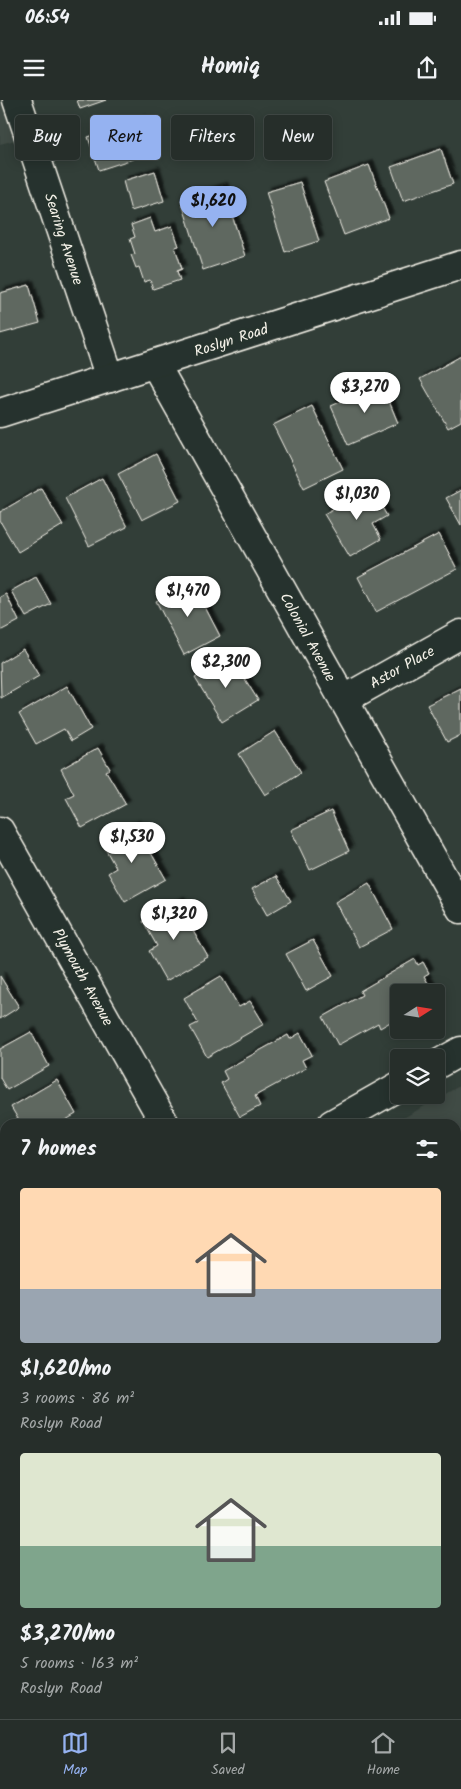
<!DOCTYPE html>
<meta charset="utf-8">
<style>
body{margin:0;font-family:Kalam,sans-serif;background:#323a36;color:#f1f3f6;height:100vh;display:flex;flex-direction:column;font-size:19px;white-space:nowrap}
*{box-sizing:border-box;margin:0}
p{font-size:16px;color:#a4a8a8}
.icon{flex:none;width:28px;height:28px;fill:none;stroke:currentColor;stroke-width:2;stroke-linecap:round;stroke-linejoin:round}
.map{position:relative;flex:1;overflow:hidden}
.sheet{position:absolute;left:0px;top:1019px;width:461px;height:601px;display:flex;flex-direction:column;background:#262e2a;border-radius:15px 15px 0 0;box-shadow:0 2px 12px #0003,0 0 0 1px #424a47}
.sheet>*{flex:none}
.banner{position:absolute;left:15px;top:15px;width:431px;height:45px;display:flex;gap:10px}
.needle{width:32px;rotate:78deg}
.controls{position:absolute;left:390px;top:884px;display:grid;gap:10px}
.controls a{display:grid;place-items:center;width:55px;height:55px;border-radius:5px;background:#262e2a;box-shadow:0 2px 12px #0003,0 0 0 1px #424a47;font-size:25px}
.price{position:absolute;translate:-50% -42px;padding:0 11px;border-radius:18px;background:#fff;color:#222;font-size:16px;line-height:32px;filter:drop-shadow(0 1px 2px #0008)}
.price::after{content:'';position:absolute;left:50%;top:30px;width:15px;height:11px;margin-left:-8px;background:inherit;clip-path:polygon(0 0,100% 0,50% 100%)}
.price.on{background:#95b2f1;color:#111}
ul{padding:0;list-style:none}
li{display:grid;align-content:center;gap:10px;height:265px;padding:0 20px}
li span{display:grid;place-items:center;height:155px;border-radius:5px;color:#555}
li>.icon{margin-inline-start:auto}
span .icon{width:90px;height:90px;fill:#fffc;stroke-width:1}
li b{font-size:21px}
h2{display:flex;justify-content:space-between;align-items:center;height:60px;padding:0 20px;font-size:21px}
.chip{padding:0 18px;border-radius:5px;background:#262e2a;box-shadow:0 2px 12px #0003,0 0 0 1px #424a47;font-size:18px;line-height:45px}
.chip.on{background:#95b2f1;color:#111}
.status{display:flex;justify-content:space-between;align-items:center;height:35px;padding:0 25px;background:#262e2a;direction:ltr}
.status svg{height:14px;fill:currentColor}
header{display:flex;justify-content:space-between;align-items:center;height:65px;padding:0 20px;background:#262e2a;font-size:22px;font-weight:800}
.dock{display:flex;justify-content:space-around;align-items:center;height:70px;border-top:1px solid #424a47;background:#262e2a;font-size:14px;color:#a4a8a8}
.dock a{display:grid;justify-items:center;gap:2px}
.dock .on{color:#95b2f1}
.map>svg:first-child{display:block}
.built{fill:#404b44}
.building{fill:#5f6861;stroke:#f4f1e8;filter:url(#shadow)}
.lines{fill:none;stroke-linecap:round;stroke-linejoin:round}
.service-casing{stroke:#f4f1e8;stroke-width:18}
.minor-casing{stroke:#f4f1e8;stroke-width:31}
.secondary-casing{stroke:#f4f1e8;stroke-width:31}
.service{stroke:#26332d;stroke-width:14}
.minor{stroke:#26332d;stroke-width:28}
.secondary{stroke:#26332d;stroke-width:28}
.labels{text-anchor:middle;stroke-width:5;stroke-linejoin:round;paint-order:stroke}
.street-label{font-size:15px;fill:#f4f1e8;stroke:#26332d}
</style>
<div class="status"><b>06:54</b><svg viewBox="0 0 49 12"><path d="M0 12V9h3v3zM5 12V6h3v6zM10 12V3h3v9zM15 12V0h3v12zM26 1h20v11H26zM47 4h2v5h-2z"/></svg></div>
<header><svg class="icon" aria-label="menu" viewBox="0 0 24 24"><path d="M4 6h16M4 12h16M4 18h16"/></svg>Homiq<svg class="icon" aria-label="share" viewBox="0 0 24 24"><path d="M12 15V3M7 8l5-5 5 5M5 13v7h14v-7"/></svg></header>
<div class="map">
<svg width="461" height="1619" viewBox="0 0 461 1619">
<defs>
<filter id="shadow"><feDropShadow dx="4.5" dy="-4.5" stdDeviation="1" flood-color="#0009"/></filter>
</defs>
<rect width="100%" height="100%" fill="#323e38"/>
<filter id="ink" filterUnits="userSpaceOnUse"><feTurbulence type="fractalNoise" baseFrequency=".02" numOctaves="2"/><feDisplacementMap in="SourceGraphic" scale="10" xChannelSelector="R" yChannelSelector="G"/><feConvolveMatrix kernelMatrix="1 2 1 2 8 2 1 2 1" color-interpolation-filters="sRGB"/></filter>
<g filter="url(#ink)">
<path class="built" d="M0,0h15l12,37 -27,7z
M461,985v634h-154l-3,-4h152v-591h-63z"/>
<path class="building" d="M77,0h29l-26,9z
M141,20l10,33 -52,17 -11,-33z
M441,49l12,35 -50,17 -12,-34z
M369,65l20,53 -45,17 -20,-53z
M155,71l9,30 -33,10 -8,-30z
M300,82l19,59 -34,11 -19,-60z
M223,87l22,69 -42,14 -22,-70z
M150,118l5,14 17,-6 7,20 -4,1 7,22 -5,2 3,9 -27,9 -3,-9 -6,2 -5,-15 -3,1 -5,-13 4,-1 -5,-15 5,-2 -4,-12z
M29,185l11,38 -40,11v-41z
M461,256v65l-13,7 -28,-49z
M382,284l16,39 -50,22 -17,-39z
M312,306l31,63 -39,19 -31,-63z
M156,354l24,47 -38,19 -24,-46z
M102,378l25,49 -38,19 -24,-48z
M370,387l17,29 -14,8 8,15 -31,18 -26,-43z
M41,388l22,37 -45,27 -18,-31v-9z
M461,390v35l-15,-27z
M439,434l18,35 -81,43 -18,-35z
M36,477l15,27 -25,13 -15,-26z
M192,482l28,54 -36,19 -28,-54z
M6,494l13,27 -19,10v-34z
M23,549l16,27 -38,22 -1,-35z
M231,557l27,43 -36,22 -27,-44z
M67,586l24,43 -20,12 -7,-12 -28,15 -17,-30z
M461,588v47l-14,7 -20,-37z
M275,631l26,41 -36,23 -26,-41z
M98,648l12,21 -4,2 20,33 -44,24 -16,-30 8,-4 -13,-25z
M331,711l18,40 -39,19 -19,-40z
M135,725l31,54 -41,23 -17,-29 8,-5 -14,-25z
M276,776l15,25 -24,14 -15,-26z
M369,783l24,46 -34,18 -24,-45z
M180,801l12,21 -3,2 19,33 -42,24 -17,-30 8,-5 -14,-25z
M313,840l20,36 -27,15 -20,-37z
M415,859l3,6 5,-3 6,11 -5,3 9,16h-34v25l-19,11 -2,-5 -40,22 -15,-28 39,-22 -2,-4z
M0,876l19,31 -19,12z
M221,876l18,31 11,-6 14,23 -57,33 -17,-30 8,-4 -14,-25z
M31,932l18,34 -42,24 -7,-12v-29z
M300,933l12,22 -10,5 4,8 -51,28 5,10 -20,11 -19,-34 6,-4 -4,-8 65,-36 2,4z
M57,980l19,34 -17,10h-38l-10,-17z
M461,1193v111l-3,2 -2,-4v-106z
M5,1270v54l-5,3v-55z
M5,1345v32l-5,-9v-20z
M456,1389l5,9v19l-5,3z
M5,1610v5h24l2,4h-31v-6z
M187,1615h34l1,2 7,-2 2,4h-50z"/>
<g class="lines">
<g class="service-casing">
<path id="service" d="M456,1047l5,-3"/>
</g>
<g class="minor-casing">
<path id="minor" d="M17,0l93,278
M155,264l306,545
M343,600l118,-66
M0,731l165,293
M436,965l25,-14
M332,1024l67,-38
M0,1210l5,-3
M0,1470l5,9
M82,1615l2,4"/>
</g>
<g class="secondary-casing">
<path id="secondary" d="M0,313l461,-148"/>
</g>
<use href="#service" class="service"/>
<use href="#minor" class="minor"/>
<use href="#secondary" class="secondary"/>
</g>
</g>
<g class="labels">
<g class="street-label">
<text transform="translate(64 139) rotate(72)" y="5">Searing Avenue</text>
<text transform="translate(231 240) rotate(-18)" y="5">Roslyn Road</text>
<text transform="translate(308 537) rotate(61)" y="5">Colonial Avenue</text>
<text transform="translate(402 567) rotate(-29)" y="5">Astor Place</text>
<text transform="translate(83 877) rotate(61)" y="5">Plymouth Avenue</text>
</g>
</g>
</svg>
<div class="controls">
<a><svg class="needle" viewBox="-14 -14 28 28"><path d="M0-13l5 13h-10z" fill="#e53935"/><path d="M0 13l5-13h-10z" fill="#a4a8a8"/></svg></a>
<a><svg class="icon" aria-label="layers" viewBox="0 0 24 24"><path d="M12 4l9 5-9 5-9-5zM3 14l9 5 9-5"/></svg></a>
</div>
<b class="price on" style="left:213px;top:128px">$1,620</b>
<b class="price" style="left:365px;top:314px">$3,270</b>
<b class="price" style="left:357px;top:421px">$1,030</b>
<b class="price" style="left:188px;top:518px">$1,470</b>
<b class="price" style="left:226px;top:589px">$2,300</b>
<b class="price" style="left:132px;top:764px">$1,530</b>
<b class="price" style="left:174px;top:841px">$1,320</b>
<div class="banner">
<a class="chip">Buy</a>
<a class="chip on">Rent</a>
<a class="chip">Filters</a>
<a class="chip">New</a>
</div>
<section class="sheet">
<h2>7 homes<svg class="icon" aria-label="filters" viewBox="0 0 24 24"><path d="M4 7h16M4 17h16"/><circle cx="9" cy="7" r="2"/><circle cx="15" cy="17" r="2"/></svg></h2>
<ul>
<li><span style="background:linear-gradient(#ffd9b3 65%,#9aa5b1 0)"><svg class="icon" aria-label="home" viewBox="0 0 24 24"><path d="M3 11l9-7 9 7M6 9v11h12V9"/></svg></span><div><b>$1,620/mo</b><p>3 rooms · 86 m²</p><p>Roslyn Road</p></div></li>
<li><span style="background:linear-gradient(#dfe7d0 60%,#7fa58c 0)"><svg class="icon" aria-label="home" viewBox="0 0 24 24"><path d="M3 11l9-7 9 7M6 9v11h12V9"/></svg></span><div><b>$3,270/mo</b><p>5 rooms · 163 m²</p><p>Roslyn Road</p></div></li>
</ul>
</section>
</div>
<nav class="dock">
<a class="on"><svg class="icon" aria-label="map" viewBox="0 0 24 24"><path d="M3 6l6-2 6 2 6-2v14l-6 2-6-2-6 2zM9 4v14M15 6v14"/></svg>Map</a>
<a><svg class="icon" aria-label="saved" viewBox="0 0 24 24"><path d="M7 4h10v16l-5-4-5 4z"/></svg>Saved</a>
<a><svg class="icon" aria-label="home" viewBox="0 0 24 24"><path d="M3 11l9-7 9 7M6 9v11h12V9"/></svg>Home</a>
</nav>
